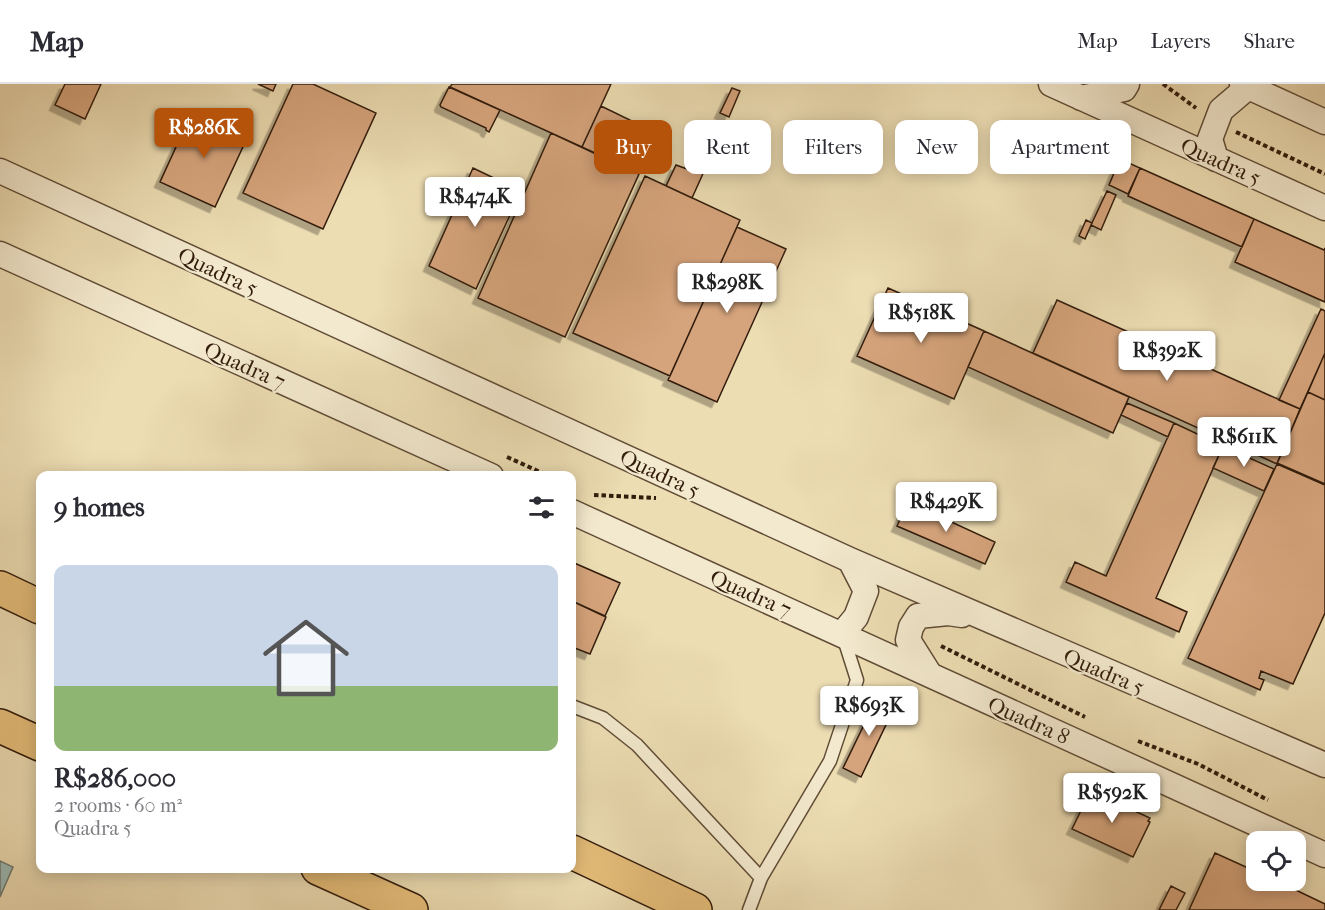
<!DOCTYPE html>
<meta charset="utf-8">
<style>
body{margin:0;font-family:"IM FELL French Canon",serif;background:#f2f2f3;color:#2b2b33;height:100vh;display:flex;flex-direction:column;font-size:22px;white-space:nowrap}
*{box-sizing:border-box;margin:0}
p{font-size:20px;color:#7c7c81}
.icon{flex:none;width:33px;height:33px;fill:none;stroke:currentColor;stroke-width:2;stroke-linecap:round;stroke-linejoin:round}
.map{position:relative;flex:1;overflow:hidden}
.side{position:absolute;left:36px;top:387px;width:540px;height:402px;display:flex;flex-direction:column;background:#fff;border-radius:12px;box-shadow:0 3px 15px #0003}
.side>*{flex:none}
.banner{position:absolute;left:594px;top:36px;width:570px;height:54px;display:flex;gap:12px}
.controls{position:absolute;left:1246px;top:747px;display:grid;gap:12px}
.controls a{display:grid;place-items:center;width:60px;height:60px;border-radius:12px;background:#fff;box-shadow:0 3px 15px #0003;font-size:30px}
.price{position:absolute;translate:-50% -51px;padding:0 14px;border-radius:6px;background:#fff;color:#222;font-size:20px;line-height:39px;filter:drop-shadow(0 2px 3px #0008)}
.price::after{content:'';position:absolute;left:50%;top:36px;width:18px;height:14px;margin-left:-9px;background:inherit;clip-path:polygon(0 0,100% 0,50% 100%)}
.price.selected{background:#b45309;color:#fff}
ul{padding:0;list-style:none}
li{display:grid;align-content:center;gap:12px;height:318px;padding:0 18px}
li+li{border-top:2px solid #e1e1e2}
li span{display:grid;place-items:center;height:186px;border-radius:12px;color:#555}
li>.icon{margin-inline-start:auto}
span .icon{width:108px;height:108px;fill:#fffc;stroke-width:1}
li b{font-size:26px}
h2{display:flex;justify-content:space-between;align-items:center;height:72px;padding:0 18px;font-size:26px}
.tag{padding:0 21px;border-radius:12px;background:#fff;box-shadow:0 3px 15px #0003;font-size:21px;line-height:54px}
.tag.selected{background:#b45309;color:#fff}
header{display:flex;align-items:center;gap:36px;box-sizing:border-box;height:84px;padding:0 30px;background:#fff;border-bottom:2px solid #e1e1e2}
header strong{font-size:28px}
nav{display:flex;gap:33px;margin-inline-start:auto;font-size:21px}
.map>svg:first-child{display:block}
.water{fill:#9cbab6;stroke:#717b72;stroke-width:1.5}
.building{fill:#d6a47b;stroke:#311c0c;stroke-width:1.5;filter:url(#shadow)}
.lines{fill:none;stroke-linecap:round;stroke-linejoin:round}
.service-casing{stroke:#604c36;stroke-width:15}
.minor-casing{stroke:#604c36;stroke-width:27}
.motorway-casing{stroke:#311c0c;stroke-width:36}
.path{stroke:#311c0c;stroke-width:4;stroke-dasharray:4.5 3;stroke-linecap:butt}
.service{stroke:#f3e9ce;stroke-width:12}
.minor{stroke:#f3e9ce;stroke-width:24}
.motorway{stroke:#e6be7a;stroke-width:33}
.labels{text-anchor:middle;stroke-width:4.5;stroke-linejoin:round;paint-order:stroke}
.street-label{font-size:22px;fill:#311c0c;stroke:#f3e9ce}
</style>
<header>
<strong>Map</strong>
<nav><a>Map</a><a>Layers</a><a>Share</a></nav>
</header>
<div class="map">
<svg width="1325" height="826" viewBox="0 0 1325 826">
<defs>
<filter id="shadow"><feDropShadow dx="-5.5" dy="5.5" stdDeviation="0" flood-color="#0004"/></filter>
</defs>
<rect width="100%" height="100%" fill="#edddb3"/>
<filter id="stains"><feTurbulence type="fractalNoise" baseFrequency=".00333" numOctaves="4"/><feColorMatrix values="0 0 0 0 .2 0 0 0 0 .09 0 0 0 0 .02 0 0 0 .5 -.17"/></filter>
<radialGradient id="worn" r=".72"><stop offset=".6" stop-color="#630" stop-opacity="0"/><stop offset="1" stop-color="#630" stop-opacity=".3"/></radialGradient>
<path class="water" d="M0,777l13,6 -13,30z"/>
<path class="building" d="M65,0h36l-16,35 -30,-14z
M258,0h18l-3,7z
M293,0h20l63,29 -53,116 -80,-36z
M452,0h159l-29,63 -132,-60z
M449,3l51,23 -11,22 -3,-2v-2l-45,-21 -1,-2z
M732,4l8,3 -11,26 -9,-4z
M601,22l31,15 -20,40 -30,-14z
M193,26l55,26 -33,71 -55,-25z
M551,49l88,41 -74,163 -87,-39z
M695,67l15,7 -18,40 -26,-12 10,-21 11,4z
M1120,75l20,9 -12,26 -19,-9z
M473,84l48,23 -45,98 -47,-23z
M1140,84l114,51 -12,28 -114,-51z
M645,92l95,44 -70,156 -97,-43z
M1107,107l9,4 -15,35 -10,-5z
M1254,135l70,31 1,-2v54l-90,-40z
M1086,136l6,3 -7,16 -6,-3z
M737,143l49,22 -69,153 -49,-22z
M888,204l96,43 -30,68 -97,-43z
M1057,216l243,109 -23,55 -244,-111z
M1321,225l4,2v42l-25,56 -21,-9z
M984,247l145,66 -16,36 -145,-66z
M1325,269v47l-17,-8z
M1308,308l17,8v84l-48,-21z
M1127,319l47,20 -6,14 -47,-22z
M1174,339l49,23 -67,152 31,14 -8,20 -113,-50 9,-20 31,14z
M1223,362l51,23 -10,22 -51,-23z
M1277,380l48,21v128l-32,71 -32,-13 -2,7 5,2 -4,10 -72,-32z
M908,418l87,40 -10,22 -88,-38z
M572,478l48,21 -15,33 -33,-15z
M572,517l34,16 -16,37 -18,-7z
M877,614l18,8 -34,71 -18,-9z
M1092,707l58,27 -2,3 2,1 -17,35 -61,-28 17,-35z
M1215,769l42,19v8h18l50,24v6h-136z
M1171,802l14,7 -9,17h-17z"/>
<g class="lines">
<g class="service-casing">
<path id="service" d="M572,622l31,12 34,27 124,133
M749,826l12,-32 69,-117 27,-81 -14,-44"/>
</g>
<g class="minor-casing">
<path id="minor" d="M1051,0l274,124
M1242,0l83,38
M1081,14l43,-9 3,-5
M1216,75l-6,-20 11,-29 27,-23
M0,87l850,389 475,205
M0,170l491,222
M572,428l753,343
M842,550l14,-17 10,-26 -16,-31
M930,591l-22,-35 3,-13 7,-11 30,-3 14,2"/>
</g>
<g class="motorway-casing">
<path id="motorway" d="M0,504l40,19
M0,642l40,18
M572,768l123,58
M318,784l93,42"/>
</g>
<path class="path" d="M1163,0l33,24
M1236,48l89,42
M507,373l42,19
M594,411l62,3
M941,562l144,71
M1138,657l60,23 70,36"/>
<use href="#service" class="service"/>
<use href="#minor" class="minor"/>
<use href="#motorway" class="motorway"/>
</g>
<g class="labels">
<g class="street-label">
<text transform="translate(1221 77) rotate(24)" y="8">Quadra 5</text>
<text transform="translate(218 187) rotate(25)" y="8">Quadra 5</text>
<text transform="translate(245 281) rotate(24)" y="8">Quadra 7</text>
<text transform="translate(660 389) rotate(25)" y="8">Quadra 5</text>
<text transform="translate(751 509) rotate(24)" y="8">Quadra 7</text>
<text transform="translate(1104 587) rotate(23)" y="8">Quadra 5</text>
<text transform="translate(1029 636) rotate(24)" y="8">Quadra 8</text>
</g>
</g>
<rect width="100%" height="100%" filter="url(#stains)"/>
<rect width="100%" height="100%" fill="url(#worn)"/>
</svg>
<div class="controls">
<a><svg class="icon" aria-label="locate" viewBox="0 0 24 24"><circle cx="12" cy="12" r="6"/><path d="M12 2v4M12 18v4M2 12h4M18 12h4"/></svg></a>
</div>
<b class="price selected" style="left:204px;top:75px">R$286K</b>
<b class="price" style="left:475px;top:144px">R$474K</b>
<b class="price" style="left:727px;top:230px">R$298K</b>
<b class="price" style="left:921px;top:260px">R$518K</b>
<b class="price" style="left:1167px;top:298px">R$392K</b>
<b class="price" style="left:1244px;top:384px">R$611K</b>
<b class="price" style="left:946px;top:449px">R$429K</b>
<b class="price" style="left:869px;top:653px">R$693K</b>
<b class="price" style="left:1112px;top:740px">R$592K</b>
<div class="banner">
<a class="tag selected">Buy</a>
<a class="tag">Rent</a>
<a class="tag">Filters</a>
<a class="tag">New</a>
<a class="tag">Apartment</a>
</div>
<section class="side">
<h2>9 homes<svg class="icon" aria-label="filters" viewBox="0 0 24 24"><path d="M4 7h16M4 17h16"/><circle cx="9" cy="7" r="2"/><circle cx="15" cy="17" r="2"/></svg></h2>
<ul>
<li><span style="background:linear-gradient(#c9d6e8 65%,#8fb573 0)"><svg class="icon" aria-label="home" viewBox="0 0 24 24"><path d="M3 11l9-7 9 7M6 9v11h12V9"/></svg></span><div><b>R$286,000</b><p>2 rooms · 60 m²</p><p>Quadra 5</p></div></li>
</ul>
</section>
</div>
